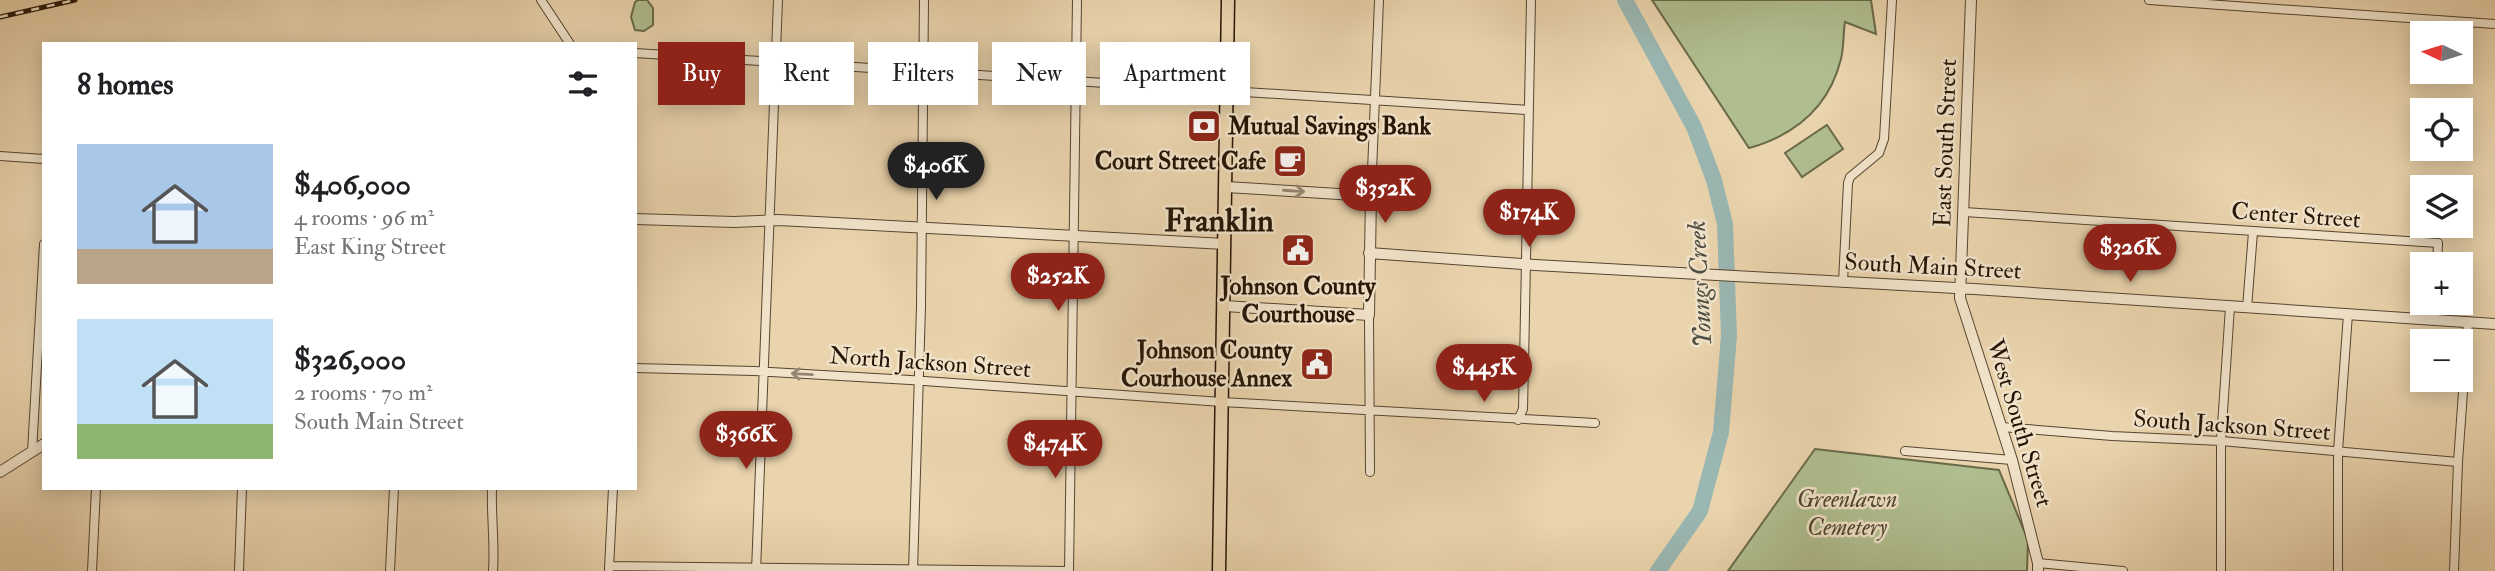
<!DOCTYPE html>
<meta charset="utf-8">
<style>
body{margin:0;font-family:"IM FELL Double Pica",serif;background:#f2f2f2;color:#202124;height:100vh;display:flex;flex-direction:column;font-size:26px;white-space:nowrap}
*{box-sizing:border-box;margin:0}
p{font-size:23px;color:#757577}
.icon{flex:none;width:38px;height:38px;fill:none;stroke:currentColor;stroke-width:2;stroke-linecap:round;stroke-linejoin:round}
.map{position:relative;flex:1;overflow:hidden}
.side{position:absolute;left:42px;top:42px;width:595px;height:448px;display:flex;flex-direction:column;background:#fff;border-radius:0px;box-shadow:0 4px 18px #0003}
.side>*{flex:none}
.guide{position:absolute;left:658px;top:42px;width:665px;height:63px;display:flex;gap:14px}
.needle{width:46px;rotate:274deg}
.tools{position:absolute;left:2410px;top:21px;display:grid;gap:14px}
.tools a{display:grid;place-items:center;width:63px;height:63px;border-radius:0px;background:#fff;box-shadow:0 4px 18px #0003;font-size:35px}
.price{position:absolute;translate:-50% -60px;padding:0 16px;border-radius:24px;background:#8f2418;color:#fff;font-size:23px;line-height:46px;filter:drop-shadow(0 2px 4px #0008)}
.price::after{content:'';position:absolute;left:50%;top:42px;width:21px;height:16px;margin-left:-10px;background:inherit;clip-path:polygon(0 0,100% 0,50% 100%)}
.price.on{background:#222;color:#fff}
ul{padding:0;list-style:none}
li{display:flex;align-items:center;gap:21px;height:175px;padding:0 35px}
li span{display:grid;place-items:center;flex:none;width:196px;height:140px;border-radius:0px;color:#555}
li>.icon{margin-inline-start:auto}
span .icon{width:84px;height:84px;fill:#fffc;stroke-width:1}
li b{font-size:30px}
h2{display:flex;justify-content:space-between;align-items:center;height:84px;padding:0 35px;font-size:30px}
.tag{padding:0 24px;border-radius:0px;background:#fff;box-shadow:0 4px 18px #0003;font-size:24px;line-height:63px}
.tag.on{background:#8f2418;color:#fff}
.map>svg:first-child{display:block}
.green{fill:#b0be8f;stroke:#6a6a4a;stroke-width:2}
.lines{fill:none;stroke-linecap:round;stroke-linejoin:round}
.river{stroke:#9ab7b2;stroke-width:16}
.minor-casing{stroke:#564530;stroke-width:10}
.tertiary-casing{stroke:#564530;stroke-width:12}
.primary-casing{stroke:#251506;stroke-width:15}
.minor{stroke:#f1e3ca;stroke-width:8}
.tertiary{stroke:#f1e3ca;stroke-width:10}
.primary{stroke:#ead4ad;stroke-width:12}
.rail-casing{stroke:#251506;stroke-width:5}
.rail{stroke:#f1e3ca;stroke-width:2.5;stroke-dasharray:8;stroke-linecap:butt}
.oneway{stroke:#958672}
.labels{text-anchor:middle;stroke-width:5;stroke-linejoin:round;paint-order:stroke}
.poi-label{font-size:24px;font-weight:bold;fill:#251506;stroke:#f1e3ca;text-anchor:end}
.street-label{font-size:24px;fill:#251506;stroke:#f1e3ca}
.park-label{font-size:24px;font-style:italic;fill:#4f482f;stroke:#f1e3ca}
.water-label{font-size:26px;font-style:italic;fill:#4e4e42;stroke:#f1e3ca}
.district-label{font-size:32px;font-weight:bold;fill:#251506;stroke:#f1e3ca}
</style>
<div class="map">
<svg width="2495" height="571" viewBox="0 0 2495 571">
<rect width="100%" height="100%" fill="#ead4ad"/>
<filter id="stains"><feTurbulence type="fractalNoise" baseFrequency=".00286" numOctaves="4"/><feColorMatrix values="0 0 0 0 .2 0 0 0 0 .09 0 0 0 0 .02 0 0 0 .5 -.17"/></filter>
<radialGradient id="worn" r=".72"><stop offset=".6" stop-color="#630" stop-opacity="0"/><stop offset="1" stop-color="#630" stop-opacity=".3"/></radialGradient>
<path class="green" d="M638,0h9l6,8v17l-9,6 -9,-1 -4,-13 4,-15z
M1652,0h219l5,34 -31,-12c-2,12 -1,25 -4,37 -12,48 -46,76 -92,89z
M1827,125l16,24 -41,28 -17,-24z
M1815,449l184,21 29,70 -1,31h-299z"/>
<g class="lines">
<path class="river" d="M1625,0l69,127 20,53 11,44 4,112 -8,96 -21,79 -42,60"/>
<g class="minor-casing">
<path id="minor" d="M541,0l29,44
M2149,0l346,24
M635,53l893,57
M0,156l44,3
M1371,196l8,-196
M1964,212l474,31 -1,21
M1843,282l5,-99 2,-6 29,-24 5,-14 8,-139
M2247,308l6,-76
M1369,315l1,157
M2435,319v-16
M635,368l119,3 156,9 312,22 373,21
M1518,420l5,-11 1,-45 7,-364
M2002,427l110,9 109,5 237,21
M1905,451l107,9
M32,452l12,-208
M492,488c-1,29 3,55 1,83
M2038,563l85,8
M609,566l460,5 8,-571
M609,569l4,-81
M92,571l4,-83
M239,571l3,-83
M390,571l4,-83
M756,571l22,-571
M913,571l8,-264 3,-307
M2221,571v-130l9,-134
M2338,571v-120l10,-137
M2454,571l4,-109 10,-140"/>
</g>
<g class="tertiary-casing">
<path id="tertiary" d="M1971,0l-11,298 52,162 26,103v8
M635,219l99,3 45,-2 446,24
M1369,253l166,12 439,24 521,35
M1225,306l144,9 2,-119 -145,-9
M0,472l44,-28"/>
</g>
<g class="primary-casing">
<path id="primary" d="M1219,571l9,-571"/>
</g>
<use href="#minor" class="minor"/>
<use href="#tertiary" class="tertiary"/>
<use href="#primary" class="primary"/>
<g class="rail-casing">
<path id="rail" d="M0,17l75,-17"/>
</g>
<use href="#rail" class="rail"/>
</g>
<defs><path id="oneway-shaft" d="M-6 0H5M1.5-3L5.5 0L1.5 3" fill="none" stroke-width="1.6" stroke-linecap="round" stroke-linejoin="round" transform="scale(1.75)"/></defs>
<g class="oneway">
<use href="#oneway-shaft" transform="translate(1294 191) rotate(4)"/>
<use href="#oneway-shaft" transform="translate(802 374) rotate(-177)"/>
</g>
<defs>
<g id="bank-square" transform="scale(1.75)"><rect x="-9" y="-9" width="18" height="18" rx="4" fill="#8f2418" stroke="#f1e3ca"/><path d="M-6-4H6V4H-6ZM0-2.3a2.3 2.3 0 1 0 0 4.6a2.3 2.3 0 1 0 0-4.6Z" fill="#fff"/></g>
<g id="cafe-square" transform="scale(1.75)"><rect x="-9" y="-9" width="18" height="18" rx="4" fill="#8f2418" stroke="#f1e3ca"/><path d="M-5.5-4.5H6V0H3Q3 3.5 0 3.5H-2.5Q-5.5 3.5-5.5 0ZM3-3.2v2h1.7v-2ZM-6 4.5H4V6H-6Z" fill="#fff"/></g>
<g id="civic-square" transform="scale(1.75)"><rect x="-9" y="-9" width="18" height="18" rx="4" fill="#8f2418" stroke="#f1e3ca"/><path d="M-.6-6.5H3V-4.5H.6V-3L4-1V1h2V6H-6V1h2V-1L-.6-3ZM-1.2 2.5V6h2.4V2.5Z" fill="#fff"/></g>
</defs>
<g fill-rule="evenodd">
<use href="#bank-square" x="1204" y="126"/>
<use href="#cafe-square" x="1290" y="161"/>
<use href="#civic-square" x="1298" y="250"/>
<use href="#civic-square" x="1317" y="364"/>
</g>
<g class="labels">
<g class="poi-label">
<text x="1228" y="134" text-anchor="start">Mutual Savings Bank</text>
<text x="1266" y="169">Court Street Cafe</text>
<text x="1298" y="294" text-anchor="middle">Johnson County<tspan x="1298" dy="28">Courthouse</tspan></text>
<text x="1292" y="358">Johnson County<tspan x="1292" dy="28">Courhouse Annex</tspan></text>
</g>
<g class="street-label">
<text transform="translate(1945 143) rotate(-88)" y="8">East South Street</text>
<text transform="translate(2296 215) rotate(4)" y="8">Center Street</text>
<text transform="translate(1933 266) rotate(3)" y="8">South Main Street</text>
<text transform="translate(930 362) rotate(4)" y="8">North Jackson Street</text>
<text transform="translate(2020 423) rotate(73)" y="8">West South Street</text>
<text transform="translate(2232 425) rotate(4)" y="8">South Jackson Street</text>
</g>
<g class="park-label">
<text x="1847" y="507">Greenlawn<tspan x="1847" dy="28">Cemetery</tspan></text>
</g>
<g class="water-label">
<text transform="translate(1699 284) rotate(-93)" y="9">Youngs Creek</text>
</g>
<g class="district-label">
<text x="1219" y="231">Franklin</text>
</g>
</g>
<rect width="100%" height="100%" filter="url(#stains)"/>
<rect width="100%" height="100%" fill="url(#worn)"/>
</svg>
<div class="tools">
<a><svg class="needle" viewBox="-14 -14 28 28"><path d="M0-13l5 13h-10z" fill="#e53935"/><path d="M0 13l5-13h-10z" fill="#757577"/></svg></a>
<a><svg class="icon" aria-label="locate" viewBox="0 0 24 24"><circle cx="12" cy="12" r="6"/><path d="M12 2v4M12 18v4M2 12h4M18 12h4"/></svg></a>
<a><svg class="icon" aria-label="layers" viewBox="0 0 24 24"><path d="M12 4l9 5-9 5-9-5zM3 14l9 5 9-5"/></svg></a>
<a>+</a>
<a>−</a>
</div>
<b class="price on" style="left:936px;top:202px">$406K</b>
<b class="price" style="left:1385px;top:225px">$352K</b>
<b class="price" style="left:1529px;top:249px">$174K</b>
<b class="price" style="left:2130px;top:284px">$326K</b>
<b class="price" style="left:1058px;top:313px">$252K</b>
<b class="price" style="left:1484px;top:404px">$445K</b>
<b class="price" style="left:746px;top:471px">$366K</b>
<b class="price" style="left:1055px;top:480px">$474K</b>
<div class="guide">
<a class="tag on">Buy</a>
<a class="tag">Rent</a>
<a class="tag">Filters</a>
<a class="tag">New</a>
<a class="tag">Apartment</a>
</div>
<section class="side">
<h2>8 homes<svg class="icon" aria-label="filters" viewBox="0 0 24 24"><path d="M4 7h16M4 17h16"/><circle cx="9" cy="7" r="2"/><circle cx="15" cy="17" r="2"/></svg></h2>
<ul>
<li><span style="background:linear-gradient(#a9c7e8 75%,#b9a48a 0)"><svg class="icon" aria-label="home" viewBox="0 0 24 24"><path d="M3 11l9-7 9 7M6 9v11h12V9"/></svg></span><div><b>$406,000</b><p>4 rooms · 96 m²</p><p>East King Street</p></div></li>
<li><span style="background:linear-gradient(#bfe0f5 75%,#8fb573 0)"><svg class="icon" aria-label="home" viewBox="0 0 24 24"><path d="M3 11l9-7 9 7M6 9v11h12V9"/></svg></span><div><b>$326,000</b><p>2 rooms · 70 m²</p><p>South Main Street</p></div></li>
</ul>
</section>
</div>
